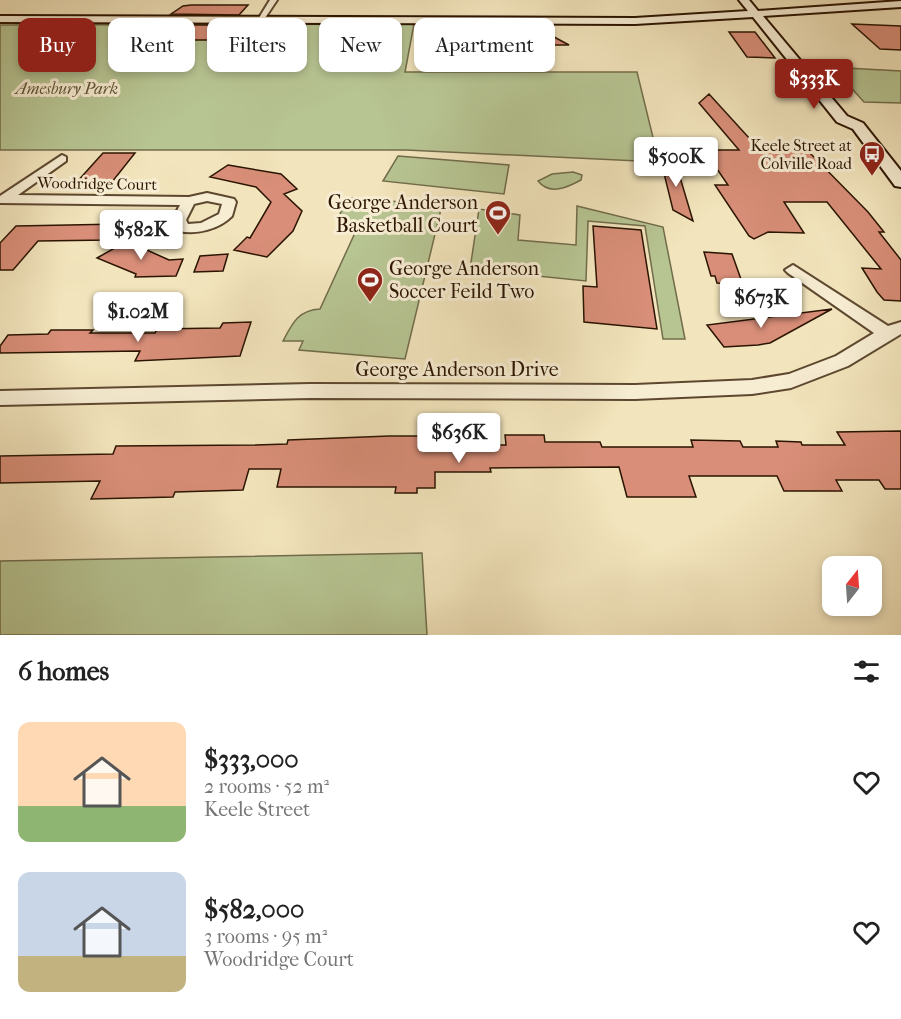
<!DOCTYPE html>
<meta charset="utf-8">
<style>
body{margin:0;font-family:"IM FELL French Canon",serif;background:#f6f6f6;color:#222;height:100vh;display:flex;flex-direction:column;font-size:22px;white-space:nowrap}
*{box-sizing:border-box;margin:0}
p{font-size:20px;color:#767676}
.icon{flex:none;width:33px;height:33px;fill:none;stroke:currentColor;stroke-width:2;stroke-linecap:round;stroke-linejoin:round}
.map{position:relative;height:635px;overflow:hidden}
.sheet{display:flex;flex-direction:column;background:#fff;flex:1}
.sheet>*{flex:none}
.hud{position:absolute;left:18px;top:18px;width:600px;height:54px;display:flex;gap:12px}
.needle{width:39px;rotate:17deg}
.controls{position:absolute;left:822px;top:556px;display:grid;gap:12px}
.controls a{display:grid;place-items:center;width:60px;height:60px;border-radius:12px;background:#fff;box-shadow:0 3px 9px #0003;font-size:30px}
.price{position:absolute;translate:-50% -51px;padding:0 14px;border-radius:6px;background:#fff;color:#222;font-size:20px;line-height:39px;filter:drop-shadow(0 2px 3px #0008)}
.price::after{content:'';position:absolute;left:50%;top:36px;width:18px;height:14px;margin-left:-9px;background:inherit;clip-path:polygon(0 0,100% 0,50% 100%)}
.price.selected{background:#8f2418;color:#fff}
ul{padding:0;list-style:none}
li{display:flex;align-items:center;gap:18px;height:150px;padding:0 18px}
li span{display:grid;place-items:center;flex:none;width:168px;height:120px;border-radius:12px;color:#555}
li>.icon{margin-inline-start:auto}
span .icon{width:72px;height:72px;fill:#fffc;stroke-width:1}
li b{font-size:26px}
h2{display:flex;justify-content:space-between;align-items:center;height:72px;padding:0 18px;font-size:26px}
.pill{padding:0 21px;border-radius:12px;background:#fff;box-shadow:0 3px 9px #0003;font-size:21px;line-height:54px}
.pill.selected{background:#8f2418;color:#fff}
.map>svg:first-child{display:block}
.green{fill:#b7c593;stroke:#716c4a;stroke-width:1.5}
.building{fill:#d88e78;stroke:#2b1400;stroke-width:1.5}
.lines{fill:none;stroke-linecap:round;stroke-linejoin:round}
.minor-casing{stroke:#5d482f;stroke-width:4}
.secondary-casing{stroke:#2b1400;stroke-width:4}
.minor{fill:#f7edd3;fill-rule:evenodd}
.secondary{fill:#f7edd3;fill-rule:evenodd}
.labels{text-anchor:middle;stroke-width:6;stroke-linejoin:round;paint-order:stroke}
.far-park-label{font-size:16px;font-style:italic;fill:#5c5233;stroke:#f7edd3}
.far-poi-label{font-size:16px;fill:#2b1400;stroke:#f7edd3;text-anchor:end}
.far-street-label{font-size:16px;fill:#2b1400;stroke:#f7edd3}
.poi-label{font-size:20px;fill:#2b1400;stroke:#f7edd3;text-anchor:end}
.street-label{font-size:20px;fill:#2b1400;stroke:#f7edd3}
</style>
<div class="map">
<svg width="901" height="635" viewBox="0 0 901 635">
<rect width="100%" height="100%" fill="#f2e4bc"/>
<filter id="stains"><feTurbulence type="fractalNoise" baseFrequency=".00333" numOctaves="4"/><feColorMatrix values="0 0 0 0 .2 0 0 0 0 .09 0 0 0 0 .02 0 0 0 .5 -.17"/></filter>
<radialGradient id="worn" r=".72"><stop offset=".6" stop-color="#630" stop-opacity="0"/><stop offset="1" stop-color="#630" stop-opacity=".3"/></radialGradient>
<path class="green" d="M414,24l-9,48h232l22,90 -253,-12h-406v-125z
M846,68l55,3v32l-37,-1 -29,-32z
M398,156l111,9 -5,29 -121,-13z
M573,172l9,3 -1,5c-13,7 -31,16 -43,1l14,-7z
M348,198l94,7 -37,154 -106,-9 4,-9h-20c9,-17 15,-31 37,-32l40,-87 -16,-1 -4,-7z
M577,206l86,21 22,112h-22l-18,-113 -57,-5 -2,60 -116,-12 9,-60 41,6 -2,25 58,5z
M422,553l5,82h-427v-74z"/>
<path class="building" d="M191,5h57l-9,10 -68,-1 12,-8z
M852,24l49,2v24l-21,-1z
M169,25h61l-14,15h-37z
M273,25h20l-10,17 -44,3 11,-16h20z
M520,26h20l1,4 28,15h-44z
M729,32h26l20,26 -28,-1z
M451,38h39l5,18 -42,1z
M709,94l51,56h47l61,62 16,20h-5l22,28v41l-17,-1 -7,-8 -15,-24 19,1 -54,-67h-43l20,31 -36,-1 -14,7 -5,-3 -34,-51h13l-24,-35h35l-40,-47z
M103,153h32l-23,29 -36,1z
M674,157l19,64 -20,-11 -12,-49z
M228,165l53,9 16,15 -13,5 18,17 -9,20 -26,26 -33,-7 13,-13 3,1 21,-36 -15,-15 -46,-10z
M120,224l-11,16 -71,1 -25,29h-13v-27l16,-17z
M593,226l48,4 16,99 -73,-7 -1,-36 14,1z
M127,241l42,19 14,-1 -7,17 -41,1 1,-3 -39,-16z
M704,252l28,2 11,31 -26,-2 -2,-7h-4z
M228,254l-5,17 -29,1 6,-16z
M832,309l-62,34 -12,2 -34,2 -17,-22z
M251,322l-11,34 -105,5 5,-10 -140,2v-7l8,-11 40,-1 3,-4h42l-3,3h65l2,-4 63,-1 3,-5z
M901,431v58h-16l-6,-9h-43l6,11h-58l-7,-15h-88l7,21h-69l-8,-30 -129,1 1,4h-56v16h-18v5h-22l1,-6h-119l4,-18h-32l-6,21 -68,2 -2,5 -82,2 9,-18 -100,2v-27l113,-2 3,-8 139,-1 32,-1 1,-4 101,-4h34v3h13v6h70l-1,-10h39l1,7h55l2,5h91l-2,-7 49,1 3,6h35l-2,-6 25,1 1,3h43l-8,-13z"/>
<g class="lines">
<g class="minor-casing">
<path id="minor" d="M270,0h7l-14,21h-6z
M62,155l4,2v4l-48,34 171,2 18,-4 27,6 2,3 -4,14c-13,13 -35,19 -53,15l-7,-11 8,-15 -180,-2v-7zM207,201l15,3 -3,10 -18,9 -13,1 -2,-4 8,-16z
M793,265l95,61 13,-4v12l-53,32 -57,22 -39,6 -117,5 -325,-1 -310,7v-14l310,-7 325,1 117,-5 37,-6 47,-18 38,-23 -86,-60 -3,-3z"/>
</g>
<g class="secondary-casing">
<path id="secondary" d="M739,0h10l9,11 143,-10v6l-138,9 84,100 16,7 38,48v16l-6,-1 -42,-57 -16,-7 -84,-105 -118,7 -635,-2v-6l635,2 113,-7z"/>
</g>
<use href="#minor" class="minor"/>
<use href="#secondary" class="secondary"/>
</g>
<defs>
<g id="bus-pin" transform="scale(1.35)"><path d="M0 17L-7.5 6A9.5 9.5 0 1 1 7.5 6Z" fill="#8f2418" stroke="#f7edd3"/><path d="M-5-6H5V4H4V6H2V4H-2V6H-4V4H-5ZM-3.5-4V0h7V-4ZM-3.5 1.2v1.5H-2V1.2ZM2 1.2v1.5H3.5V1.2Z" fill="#fff"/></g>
<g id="stadium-pin" transform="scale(1.35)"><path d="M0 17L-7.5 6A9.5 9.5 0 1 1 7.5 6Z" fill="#8f2418" stroke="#f7edd3"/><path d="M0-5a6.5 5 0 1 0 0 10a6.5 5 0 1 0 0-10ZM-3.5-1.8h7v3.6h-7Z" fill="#fff"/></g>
</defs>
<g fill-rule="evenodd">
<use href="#bus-pin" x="872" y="154"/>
<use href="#stadium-pin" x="498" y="213"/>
<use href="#stadium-pin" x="370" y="280"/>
</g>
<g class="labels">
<g class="far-park-label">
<text x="67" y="94">Amesbury Park</text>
</g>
<g class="far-poi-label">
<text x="852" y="151">Keele Street at<tspan x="852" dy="18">Colville Road</tspan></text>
</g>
<g class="far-street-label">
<text transform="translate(97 183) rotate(1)" y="6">Woodridge Court</text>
</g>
<g class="poi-label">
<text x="478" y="209">George Anderson<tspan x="478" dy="23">Basketball Court</tspan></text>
<text x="389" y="275" text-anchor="start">George Anderson<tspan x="389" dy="23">Soccer Feild Two</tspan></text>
</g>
<g class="street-label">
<text x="457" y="376">George Anderson Drive</text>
</g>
</g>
<rect width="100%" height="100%" filter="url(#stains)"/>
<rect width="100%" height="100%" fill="url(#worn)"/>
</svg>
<div class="controls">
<a><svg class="needle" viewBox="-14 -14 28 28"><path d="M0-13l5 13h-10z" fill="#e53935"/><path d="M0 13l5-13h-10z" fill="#767676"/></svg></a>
</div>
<b class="price selected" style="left:814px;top:110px">$333K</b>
<b class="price" style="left:676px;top:188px">$500K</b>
<b class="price" style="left:141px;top:261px">$582K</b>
<b class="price" style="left:761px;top:329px">$673K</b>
<b class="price" style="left:138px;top:343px">$1.02M</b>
<b class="price" style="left:459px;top:464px">$636K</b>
<div class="hud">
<a class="pill selected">Buy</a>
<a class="pill">Rent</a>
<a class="pill">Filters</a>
<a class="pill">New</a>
<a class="pill">Apartment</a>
</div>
</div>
<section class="sheet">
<h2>6 homes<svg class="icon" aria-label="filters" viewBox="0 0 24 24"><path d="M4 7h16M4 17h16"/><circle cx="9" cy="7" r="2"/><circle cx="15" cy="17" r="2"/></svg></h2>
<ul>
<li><span style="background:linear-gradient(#ffd9b3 70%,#8fb573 0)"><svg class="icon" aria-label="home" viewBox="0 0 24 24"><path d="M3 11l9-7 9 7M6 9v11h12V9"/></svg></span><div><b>$333,000</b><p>2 rooms · 52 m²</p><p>Keele Street</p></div><svg class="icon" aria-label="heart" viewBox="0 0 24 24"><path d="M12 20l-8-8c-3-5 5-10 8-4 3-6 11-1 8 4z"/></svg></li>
<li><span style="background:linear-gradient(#c9d6e8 70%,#c2b280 0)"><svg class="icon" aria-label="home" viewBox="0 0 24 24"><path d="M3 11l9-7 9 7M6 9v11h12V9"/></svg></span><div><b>$582,000</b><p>3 rooms · 95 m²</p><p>Woodridge Court</p></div><svg class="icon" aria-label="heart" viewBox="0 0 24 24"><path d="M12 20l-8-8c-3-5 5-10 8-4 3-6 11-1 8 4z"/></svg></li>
</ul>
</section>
